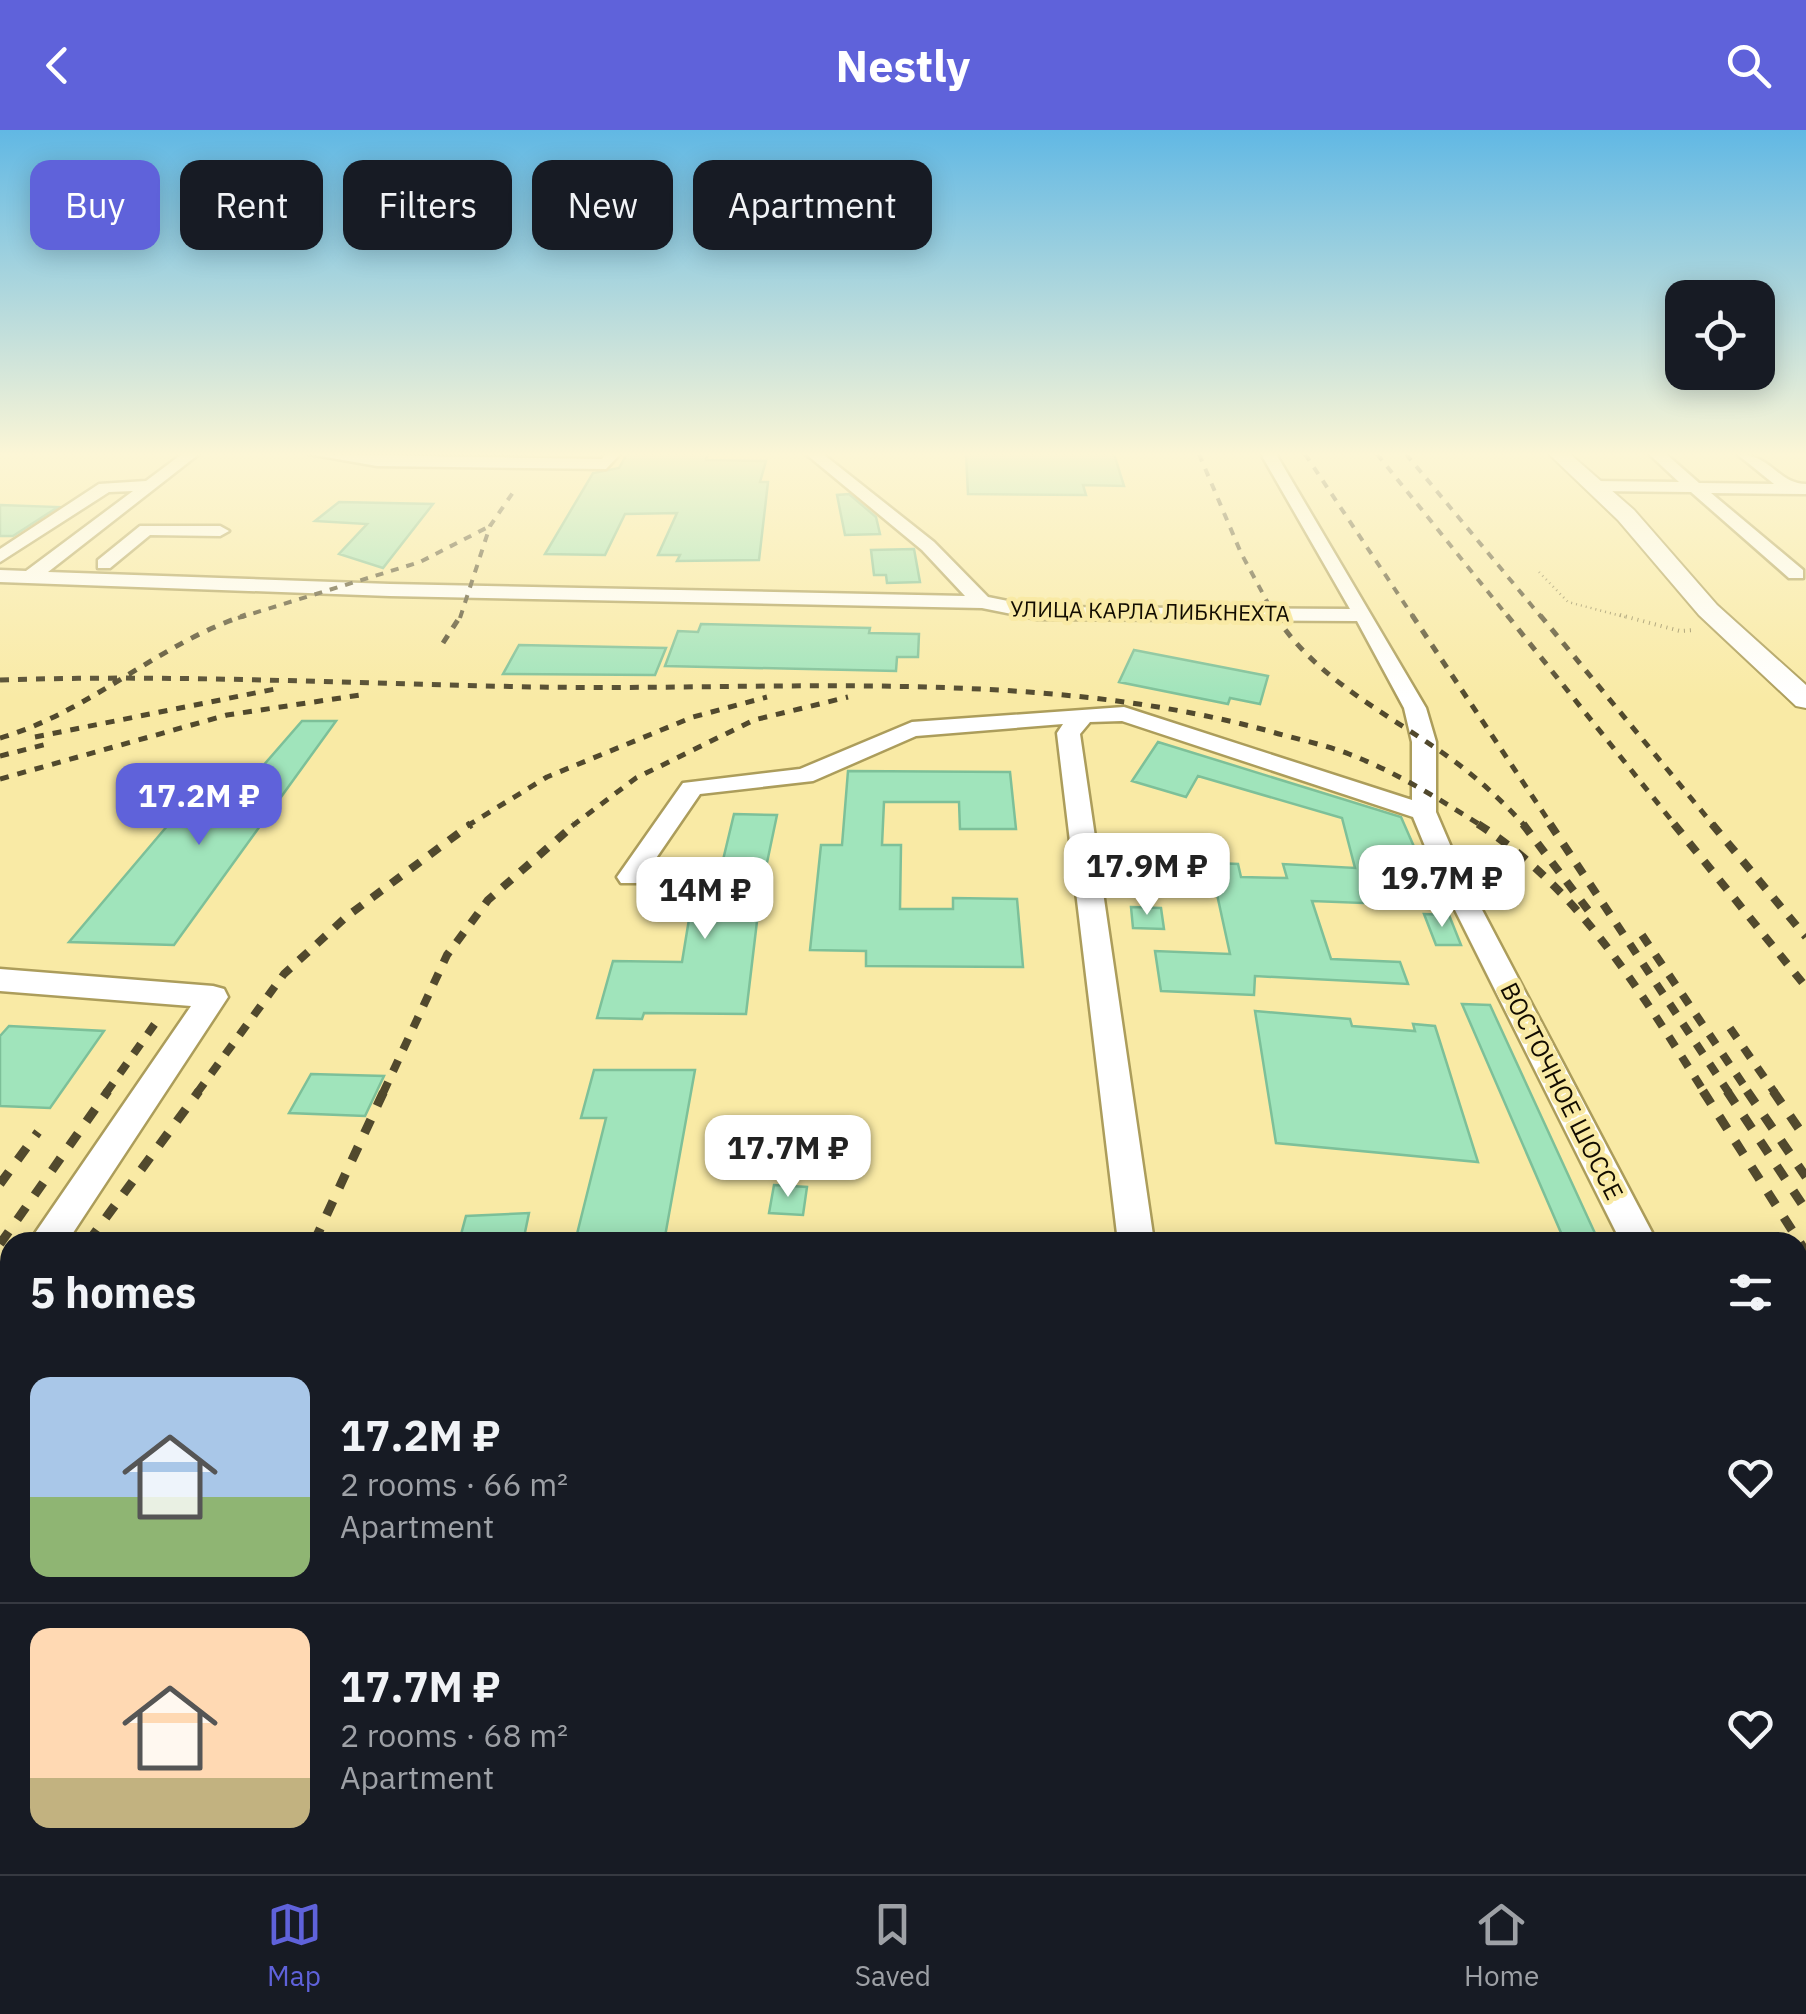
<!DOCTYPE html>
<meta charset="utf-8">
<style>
body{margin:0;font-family:"IBM Plex Sans",sans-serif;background:#20242c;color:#f1f3f6;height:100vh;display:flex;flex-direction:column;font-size:38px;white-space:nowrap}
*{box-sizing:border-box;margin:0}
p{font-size:32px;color:#9ea1a6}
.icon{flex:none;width:55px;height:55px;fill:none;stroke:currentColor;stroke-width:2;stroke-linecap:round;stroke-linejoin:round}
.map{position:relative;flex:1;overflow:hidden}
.sheet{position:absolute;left:0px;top:1102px;width:1808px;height:642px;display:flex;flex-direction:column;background:#171b24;border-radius:30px 30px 0 0;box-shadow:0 5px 25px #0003}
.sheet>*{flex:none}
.hud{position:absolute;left:30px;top:30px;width:1000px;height:90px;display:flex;gap:20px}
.tools{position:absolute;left:1665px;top:150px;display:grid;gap:20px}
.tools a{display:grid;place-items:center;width:110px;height:110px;border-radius:20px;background:#171b24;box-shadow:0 5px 25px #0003;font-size:50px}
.price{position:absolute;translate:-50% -85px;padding:0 22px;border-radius:20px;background:#fff;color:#222;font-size:32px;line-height:65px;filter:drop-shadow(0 2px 5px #0008)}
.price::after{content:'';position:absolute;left:50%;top:60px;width:30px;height:22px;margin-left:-15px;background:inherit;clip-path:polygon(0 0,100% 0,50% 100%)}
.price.active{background:#5f62da;color:#fff}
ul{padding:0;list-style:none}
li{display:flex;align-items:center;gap:30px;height:250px;padding:0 30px}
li+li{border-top:2px solid #363941}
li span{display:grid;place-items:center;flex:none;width:280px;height:200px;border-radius:20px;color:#555}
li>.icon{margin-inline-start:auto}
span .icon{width:120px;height:120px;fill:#fffc;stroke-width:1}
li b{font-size:42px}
h2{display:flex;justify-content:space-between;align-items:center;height:120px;padding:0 30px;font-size:42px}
.tag{padding:0 35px;border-radius:20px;background:#171b24;box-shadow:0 5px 25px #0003;font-size:35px;line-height:90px}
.tag.active{background:#5f62da;color:#fff}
header{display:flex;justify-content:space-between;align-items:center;height:130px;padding:0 30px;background:#5f62da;color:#fff;font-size:45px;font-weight:700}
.tab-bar{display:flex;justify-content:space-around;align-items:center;height:140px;border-top:2px solid #363941;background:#171b24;font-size:28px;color:#9ea1a6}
.tab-bar a{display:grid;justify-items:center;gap:5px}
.tab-bar .active{color:#5f62da}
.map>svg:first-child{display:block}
.building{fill:#a0e4bb;stroke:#7dc099;stroke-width:2.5}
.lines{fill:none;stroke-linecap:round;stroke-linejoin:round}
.minor-casing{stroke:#ac9d5b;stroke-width:5}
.major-casing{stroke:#ac9d5b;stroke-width:4}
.path-far1{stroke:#93885c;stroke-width:2.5;stroke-dasharray:1 4;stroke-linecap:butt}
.path{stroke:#93885c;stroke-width:4;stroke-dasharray:1 5;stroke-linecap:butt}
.minor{fill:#fff;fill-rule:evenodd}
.major{fill:#fff;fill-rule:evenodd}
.rail-far4{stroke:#51492d;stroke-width:4;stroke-dasharray:8 8;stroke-linecap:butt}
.rail-far3{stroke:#51492d;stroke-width:5;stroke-dasharray:9 9;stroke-linecap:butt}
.rail-far2{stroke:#51492d;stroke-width:8;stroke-dasharray:12 12;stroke-linecap:butt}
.rail-far1{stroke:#51492d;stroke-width:9;stroke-dasharray:15 15;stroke-linecap:butt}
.rail{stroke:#51492d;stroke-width:11;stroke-dasharray:20 20;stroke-linecap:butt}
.labels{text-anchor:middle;stroke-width:9;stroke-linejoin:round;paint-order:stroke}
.far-street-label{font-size:22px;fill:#120c00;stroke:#f9eaa5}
.street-label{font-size:25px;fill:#120c00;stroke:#f9eaa5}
</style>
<header><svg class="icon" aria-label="back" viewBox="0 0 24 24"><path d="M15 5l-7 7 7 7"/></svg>Nestly<svg class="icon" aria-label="search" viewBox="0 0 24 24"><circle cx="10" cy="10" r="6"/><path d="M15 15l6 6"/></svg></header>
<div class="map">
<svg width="1806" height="1744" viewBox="0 0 1806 1744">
<rect width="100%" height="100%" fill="#f9eaa5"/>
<path class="building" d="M627,324h81l-2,6 60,1 -6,21h8l-9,78 -82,1 3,-6h-22l19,-42 -52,1 -20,41 -60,-1 48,-81 26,-5z
M966,324h148l10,32 -41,-1 3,10 -118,-1z
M849,364l27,23 4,17 -35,1 -8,-40z
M339,372l94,2 -50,64 -44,-14 28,-30 -52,-3z
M0,375l58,2 -45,29h-13z
M914,419l6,33 -33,1 -1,-8h-12l-3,-25z
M701,494l169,4 -1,5 50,1 -1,23h-21l-1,14 -231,-5 13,-35 20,1z
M519,515l147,3 -11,27 -152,-1z
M1134,520l134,26 -8,28 -30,-6 -2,6 -109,-22z
M302,591h34l-162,224 -105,-3 149,-176 44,1z
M1158,612l243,75 39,89 -128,-5 19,58 69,3 8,22 -153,-8 -1,19 -93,-4 -6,-40 75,3 -17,-78h6l-3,-13 22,1 3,13 46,1 -4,-14 72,4 -13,-50 -144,-42 -12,21 -54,-16z
M848,641l162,1 6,57h-56l-1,-27h-75l-2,43h19l-1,64h53v-11l64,1 6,68 -157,-1v-15l-56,-1 11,-105h21z
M734,684l43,1 -17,81 -14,118 -102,-1 -2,6 -45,-1 16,-57 69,1 9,-55 21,-1z
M1131,777l30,1 3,21 -31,-1z
M1424,784l25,1 12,30h-25z
M1462,874l28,1 109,237h-34z
M1255,881l95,8 2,7 63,5 -2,-7 22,2 43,136 -202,-19z
M9,896l95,5 -54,77 -50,-2v-70z
M594,940h101l-31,172h-89l31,-124h-25z
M311,944l73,2 -19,40 -76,-3z
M774,1055l33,2 -4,28 -34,-2z
M529,1083l-6,29h-64l7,-26z"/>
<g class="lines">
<g class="minor-casing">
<path id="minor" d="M182,324h17l-151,118 342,12 575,12 -43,-46 -116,-96h17l111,88 54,55 49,10 313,2 -89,-155h15l150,254 10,34v70l24,56 197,374h-36l-187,-374 -21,-51 -291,-96 -32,1 -10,12 74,508h-36l-61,-509 6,-9 -147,12 -103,45 -113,13 -61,89h-18l-4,-6 66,-94 117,-14 112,-47 212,-15 288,93v-58l-8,-34 -47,-87 -320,-2 -55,-11 -592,-12 -390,-14v-12l26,1 107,-80 -24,1 -109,70v-13l99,-65 47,-3z
M309,324l293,5 3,-5h15l-14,15 -229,-3z
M1649,324h17l33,29 75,1 -37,-30c34,0 41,30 69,30v10l-95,-1 92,77v8h-14l-98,-86 -97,-1 -8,-5 8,-5 85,1z
M140,396h80l9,5 -9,5 -70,-1 -40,33h-12v-8z
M0,839l213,17 11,3 4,8 -161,245h-38l162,-236 -191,-15z
M10,1148v47l-10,4v-47z
M1798,1398l8,3v58l-8,-4z
M1192,1735h54l1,9h-54z"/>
</g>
<g class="major-casing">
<path id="major" d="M1549,324h21l64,56 83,95 89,80v23l-10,-2 -97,-91 -81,-95z"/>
</g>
<path class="path-far1" d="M1539,442l29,30 61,16"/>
<path class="path" d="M1620,485l60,16 14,-1"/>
<use href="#minor" class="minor"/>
<use href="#major" class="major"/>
<path class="rail-far4" d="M1199,324l42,99 35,65
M1305,324l109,164
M1377,324l132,164
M1406,324l136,164
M238,488l182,-56 70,-36
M460,488l30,-92 24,-35"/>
<path class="rail-far3" d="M1275,485c45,70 123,103 187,152 23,18 44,38 63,59
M1412,485l140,211
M1507,485l169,211
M1540,485l174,211
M443,513l18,-28
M0,550c179,-6 358,4 538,7 240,4 497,-20 731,44 26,8 54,13 80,23 47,18 90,45 133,72
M35,607l240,-48
M0,608c90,-26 157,-94 246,-123
M0,626l51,-13
M0,649l227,-64 140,-21
M467,696l80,-49 146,-60 74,-20
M572,696l64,-48 118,-58 94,-23"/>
<path class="rail-far2" d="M1478,694c103,66 162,168 227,269
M1523,694l65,86
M1550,694l179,269
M1674,694l132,163
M1712,694l94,113
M1642,805l107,158
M1730,898l45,65
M106,963l53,-75
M197,963l87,-119 62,-57 125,-93
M383,963l64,-138 41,-55 87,-76"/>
<path class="rail-far1" d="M1703,961l103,161
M1727,961l79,119
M1747,961l59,86
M1773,961l33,48
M0,1054l38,-52
M88,1112l111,-151
M314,1112l70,-151
M0,1114l108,-153
M0,1220l10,-12"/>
<path class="rail" d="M0,1614l10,-32"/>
</g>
<linearGradient id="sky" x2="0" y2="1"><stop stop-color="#61b8e4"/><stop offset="0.57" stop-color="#fcf6d6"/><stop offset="1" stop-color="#fcf6d6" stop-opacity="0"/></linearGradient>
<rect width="1806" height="569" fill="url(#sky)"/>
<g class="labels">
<g class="far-street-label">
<text transform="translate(1150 481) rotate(1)" y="8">УЛИЦА КАРЛА ЛИБКНЕХТА</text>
</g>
<g class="street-label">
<text transform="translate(1562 961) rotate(63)" y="9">ВОСТОЧНОЕ ШОССЕ</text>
</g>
</g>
</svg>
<div class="tools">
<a><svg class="icon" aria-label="locate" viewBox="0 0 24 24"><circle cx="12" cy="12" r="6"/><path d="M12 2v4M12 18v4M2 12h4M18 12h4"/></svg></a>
</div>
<b class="price active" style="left:199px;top:718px">17.2M ₽</b>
<b class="price" style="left:1147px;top:788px">17.9M ₽</b>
<b class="price" style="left:1442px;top:800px">19.7M ₽</b>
<b class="price" style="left:705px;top:812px">14M ₽</b>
<b class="price" style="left:788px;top:1070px">17.7M ₽</b>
<div class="hud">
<a class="tag active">Buy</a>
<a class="tag">Rent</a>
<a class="tag">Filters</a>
<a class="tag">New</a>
<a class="tag">Apartment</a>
</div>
<section class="sheet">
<h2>5 homes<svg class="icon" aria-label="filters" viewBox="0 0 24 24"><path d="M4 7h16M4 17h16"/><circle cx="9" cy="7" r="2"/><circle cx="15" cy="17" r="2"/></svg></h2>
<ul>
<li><span style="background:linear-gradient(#a9c7e8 60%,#8fb573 0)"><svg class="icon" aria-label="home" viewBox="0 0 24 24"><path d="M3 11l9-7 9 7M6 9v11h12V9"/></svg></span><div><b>17.2M ₽</b><p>2 rooms · 66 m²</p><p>Apartment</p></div><svg class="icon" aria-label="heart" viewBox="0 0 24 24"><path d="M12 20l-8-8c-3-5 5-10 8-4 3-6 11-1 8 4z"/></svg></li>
<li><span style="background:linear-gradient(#ffd9b3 75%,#c2b280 0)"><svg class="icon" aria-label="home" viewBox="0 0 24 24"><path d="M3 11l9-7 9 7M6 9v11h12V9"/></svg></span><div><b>17.7M ₽</b><p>2 rooms · 68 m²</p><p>Apartment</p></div><svg class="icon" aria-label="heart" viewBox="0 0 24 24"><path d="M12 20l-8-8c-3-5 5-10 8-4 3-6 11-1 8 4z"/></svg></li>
</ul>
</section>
</div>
<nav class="tab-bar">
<a class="active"><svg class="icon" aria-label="map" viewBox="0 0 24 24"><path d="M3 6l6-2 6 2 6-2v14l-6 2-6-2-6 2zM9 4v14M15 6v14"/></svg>Map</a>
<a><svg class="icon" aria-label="saved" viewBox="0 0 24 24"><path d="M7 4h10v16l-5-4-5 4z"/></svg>Saved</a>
<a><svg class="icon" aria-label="home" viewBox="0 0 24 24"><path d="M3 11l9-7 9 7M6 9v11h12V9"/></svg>Home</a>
</nav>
